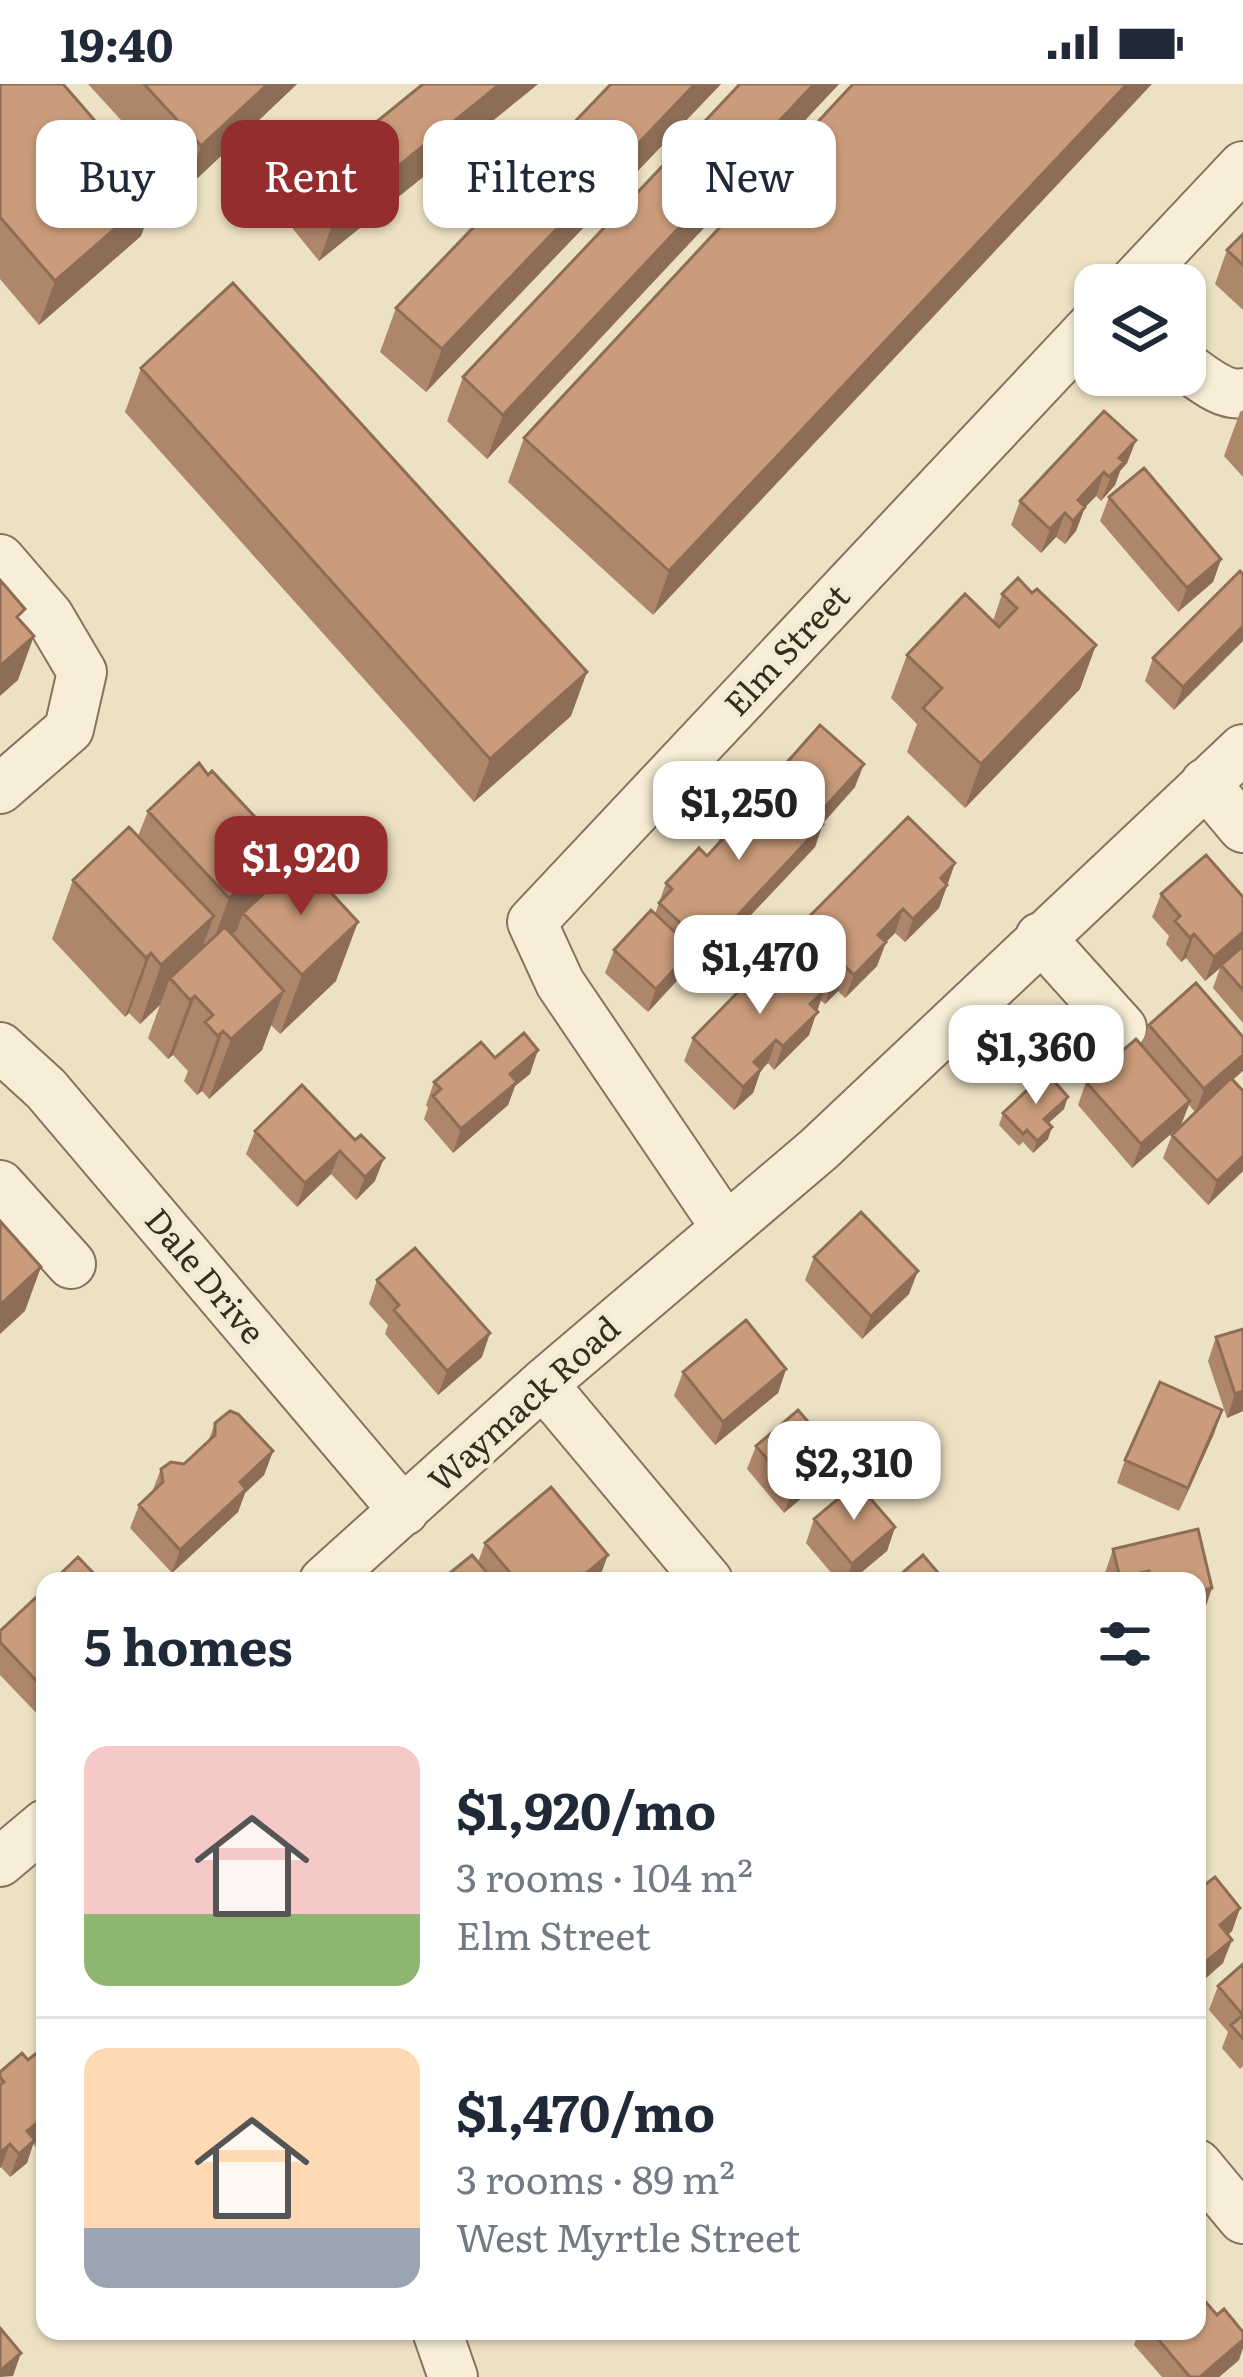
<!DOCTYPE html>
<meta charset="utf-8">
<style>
body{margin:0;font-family:Literata,serif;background:#f6f6f7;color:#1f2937;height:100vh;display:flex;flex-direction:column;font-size:45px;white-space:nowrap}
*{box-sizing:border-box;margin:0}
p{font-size:39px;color:#747a83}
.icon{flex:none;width:66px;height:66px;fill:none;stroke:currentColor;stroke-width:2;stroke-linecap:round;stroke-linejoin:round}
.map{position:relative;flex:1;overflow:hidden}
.details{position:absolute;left:36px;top:1488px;width:1170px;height:768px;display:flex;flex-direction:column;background:#fff;border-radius:24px;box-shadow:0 3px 9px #0004}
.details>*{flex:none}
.guide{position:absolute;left:36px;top:36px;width:1173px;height:108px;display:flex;gap:24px}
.buttons{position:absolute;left:1074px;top:180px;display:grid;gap:24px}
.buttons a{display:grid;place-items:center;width:132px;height:132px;border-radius:24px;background:#fff;box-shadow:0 3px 9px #0004;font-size:60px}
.price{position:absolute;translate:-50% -102px;padding:0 27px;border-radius:24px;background:#fff;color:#222;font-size:39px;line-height:78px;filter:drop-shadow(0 3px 6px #0008)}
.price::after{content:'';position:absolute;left:50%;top:72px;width:36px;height:27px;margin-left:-18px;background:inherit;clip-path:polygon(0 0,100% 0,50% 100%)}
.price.current{background:#952c2d;color:#fff}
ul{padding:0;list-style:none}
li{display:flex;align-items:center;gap:36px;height:300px;padding:0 48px}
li+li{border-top:3px solid #e0e1e3}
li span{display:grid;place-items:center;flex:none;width:336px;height:240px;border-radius:24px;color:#555}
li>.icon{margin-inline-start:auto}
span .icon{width:144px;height:144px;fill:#fffc;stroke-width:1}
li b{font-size:51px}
h2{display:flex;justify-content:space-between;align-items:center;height:144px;padding:0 48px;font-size:51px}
.tag{padding:0 42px;border-radius:24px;background:#fff;box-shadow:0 3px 9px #0004;font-size:42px;line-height:108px}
.tag.current{background:#952c2d;color:#fff}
.status{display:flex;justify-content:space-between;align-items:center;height:84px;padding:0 60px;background:#fff;direction:ltr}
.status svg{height:33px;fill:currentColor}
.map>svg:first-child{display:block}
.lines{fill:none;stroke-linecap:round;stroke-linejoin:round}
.minor-casing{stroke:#87735b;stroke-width:52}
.minor{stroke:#f8eed7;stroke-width:48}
.wall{fill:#ae866a}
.shaded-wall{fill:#8d6d56}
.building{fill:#ca9c7b;stroke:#8d6d56;stroke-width:3}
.labels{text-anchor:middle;stroke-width:9;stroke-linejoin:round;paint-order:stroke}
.street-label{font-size:33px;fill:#382b1f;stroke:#f5ebd4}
</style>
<div class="status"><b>19:40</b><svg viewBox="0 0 49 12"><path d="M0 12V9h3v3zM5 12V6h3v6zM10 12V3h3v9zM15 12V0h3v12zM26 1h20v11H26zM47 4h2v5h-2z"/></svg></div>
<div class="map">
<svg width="1243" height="2293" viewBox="0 0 1243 2293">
<rect width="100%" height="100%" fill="#ede1c4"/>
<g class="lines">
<g class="minor-casing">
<path id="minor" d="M1131,201l112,-119
M1185,282c16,11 38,31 58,27
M0,475l49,57 33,56 -13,57 -69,60
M1205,699l38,45
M1040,853l82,91
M0,963l46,42 358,422
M0,1101l71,79
M726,1144l-166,-245 -28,-61 563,-599
M543,1300l165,197
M324,1497l219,-197 276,-235 424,-400
M0,1778l45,-38
M1197,2080l46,55
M437,2247l16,46"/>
</g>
<use href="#minor" class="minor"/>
</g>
<path class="wall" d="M0,0l157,108 -16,44 -102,89 -39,-46z
M88,0h209l-112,106z
M423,0h115l-219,177 -30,-37 16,-44z
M611,0h110l-295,308 -46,-40 16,-44z
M740,0h99l-352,375 -40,-38 16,-44z
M853,0l-200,531 -145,-133 16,-44z
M1243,150v76l-28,-26 12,-34z
M141,284l430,348 -97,86 -349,-390z
M1243,326v67l-19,-21 16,-44z
M1136,356l-9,23 -7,8 -5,14 -14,16 -5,-5 -11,11 -9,24 -11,13 -9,-7 -15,16 -30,-28 9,-24z
M1109,413l112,62 -8,23 -35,30 -78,-91z
M1243,490l-69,136 -29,-29 8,-23z
M1018,494l62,111 -115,119 -58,-56 10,-28 -26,-26 16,-43 86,-34 9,-27z
M782,684l73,19 -32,36 -8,24 -117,124 -10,-9 -3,10 -37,40 -43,-39 9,-23 41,-36 11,-31 41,-27 10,-10 8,-23 38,-28 14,-14z
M148,727l121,78 67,92 -56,53 -9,-9 -9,25 -53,49 -7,-8 -5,4 -13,-14 4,-10 -15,-16 -5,4 -20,-21 12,-33 -20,19 -11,-11 -4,4 -73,-78 21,-59 65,-44z
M955,779l-16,45 -34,34 -10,-9 -9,9 -9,24 -32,32 -7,-7 -13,13 -5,-4 -11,35 -35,35 -6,-7 -7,7 -8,23 -19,17 -50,-49 9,-23 90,-86 6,-15z
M1161,810l82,3v126l-30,-35 7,-20 -15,13 -19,-23 -5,4 -15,-18 3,-8 -17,-19z
M1149,941l84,55 10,91 -35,34 -45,-47 9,-23 23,-23 -6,-7 -8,20 -49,43 -54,-63 8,-23 55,-36z
M495,974l35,16 -15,12 -7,19 -55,48 -29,-34 4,-11 -2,-3 8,-23z
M302,1001l73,96 -19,19 -25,-26 -34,33 -51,-53 9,-23z
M1064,1025l-16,14v16l-15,14 -10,-11 -4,4 -20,-21 4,-12z
M814,1173l95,37 -47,45 -57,-59z
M377,1196l105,77 -44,38 -53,-61 3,-9 -19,-21z
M1216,1253l27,74 -16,7 -19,-57z
M786,1285l-8,24 -63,52 -41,-49 9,-24z
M1222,1326l-43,101 -62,-28 8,-23z
M215,1339l58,28 -9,24 -19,18 -7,19 -66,61 -42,-45 9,-23 13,-13 9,-23 23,-5 24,-22z
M756,1362l70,31 -42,36 -37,-44z
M814,1435l81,8 -8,24 -36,30h-13l-32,-38z
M1198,1445l6,83 -7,-31h-90l-2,-8 8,-24z
M485,1459l114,36 -2,2h-157l38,-19z
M45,1505v131l-1,1 -44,-46v-44z
M1197,1800l43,24 -8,23 -4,4 -5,28 -26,23z
M1243,1880v102l-3,3 -18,-21 6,-16 -19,-22 9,-24z
M45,1974v94l-2,2 -10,-10 -6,19 -17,14 -9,-10 -1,1v-96l28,-12z
M1217,2231l22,45 -20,17h-57l-28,-32 5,-14h58z"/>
<path class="shaded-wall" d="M268,0h29l-112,106 16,-44z
M500,0h38l-219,177 16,-44z
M695,0h26l-295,308 16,-43z
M814,0h25l-352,375 16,-44z
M1127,0h25l-499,531 16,-44z
M157,108l-16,44 -102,89 16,-44z
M1136,356l-9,23 -7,8 -5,14 -14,16 18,-43z
M1104,388l-8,24 -23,24 5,-20z
M1085,423l-9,24 -11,13 8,-23z
M1065,429l-9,24 -15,16 9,-24z
M1221,475l-8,23 -35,30 9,-24z
M1243,542v15l-69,69 9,-23z
M34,552l-16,44 -18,16v-30z
M1096,561l-16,44 -115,119 16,-44z
M587,588l-16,44 -97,86 16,-43z
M864,680l-9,23 -38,43 8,-23z
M823,740l-8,23 -117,124 9,-23z
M284,764l-22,60 -19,5 -6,17 -30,28 22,-60z
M955,779l-16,45 -34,34 8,-23 28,-41z
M903,825l-8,24 -25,25 8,-23z
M214,832l-22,59 -22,3 -10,27 -20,19 21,-59z
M358,838l-22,59 -56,53 22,-59z
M1243,848v16l-38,33 9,-24z
M1194,850l-8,24 -5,4 9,-24z
M886,858l-9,24 -32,32 9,-23z
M693,865l-8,23 -37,40 8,-23z
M151,869l-22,60 -4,4 21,-59z
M846,883l-8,24 -13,13 8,-24z
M284,907l-22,59 -53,49 22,-60z
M824,907l-15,44 -35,35 9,-24 27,-42z
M195,912l-22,59 -5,4 22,-59z
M223,947l-21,60 -5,4 21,-59z
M776,956l-8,23 -7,7 -8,23 -19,17 20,-48z
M538,966l-8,24 -15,12 -7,19 -55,48 8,-24 49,-55z
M1243,971v16l-47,41 8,-23z
M1068,1013l-4,12 -24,22 4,-12z
M1190,1017l-9,24 -49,43 9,-24z
M1052,1043l-4,12 -15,14 4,-12z
M340,1067l-9,23 -34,33 8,-24z
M1243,1072v15l-35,34 9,-24z
M384,1074l-9,23 -19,19 9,-23z
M41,1183l-16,44 -25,23v-29z
M918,1187l-9,23 -47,45 9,-23z
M490,1249l-8,24 -44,38 9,-24z
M786,1285l-8,24 -63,52 8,-23z
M1243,1307v20l-16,7 8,-24z
M1222,1326l-8,24 -35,77 9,-23z
M273,1367l-9,24 -19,18 -7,19 -66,61 8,-23 60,-68z
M835,1369l-9,24 -42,36 9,-23z
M895,1443l-8,24 -36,30h-5l6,-17z
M608,1471l-9,24 -2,2h-20z
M1149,1487l-3,10h-27l1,-3z
M1212,1504l-8,24 -7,1v-21z
M1240,1824l-8,23 -21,18 9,-24z
M1232,1856l-9,23 -26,23v-6l5,-15z
M41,2036l-14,43 -17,14 17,-46z
M10,2060l-9,23 -1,1v-15z
M1243,2256v8l-4,12 -20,17h-19z
M21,2269l-8,23 -13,1v-6z"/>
<path class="building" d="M0,0h63l94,108 -102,89 -55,-64z
M144,0h124l-67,62z
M423,0h77l-165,133 -30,-37z
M611,0h84l-253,265 -46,-41z
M740,0h74l-311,331 -40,-38z
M853,0h274l-458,487 -145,-133z
M1243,150v31l-16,-15z
M233,199l354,389 -97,87 -349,-391z
M1104,327l32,29 -17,18 5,4 -15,15 -5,-5 -26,28 7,7 -12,14 -8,-8 -15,16 -30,-28z
M1144,384l77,91 -34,29 -78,-91z
M1240,487l3,3v52l-60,61 -30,-29z
M1018,494l14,15 5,-4 59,56 -115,119 -58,-56 19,-20 -35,-33 58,-61 34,33 18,-19 -15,-14z
M0,496l25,29 -8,8 17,19 -34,30z
M820,641l44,39 -39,43 -43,-39z
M199,679l9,12 4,-4 72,77 -55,50 -81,-87z
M777,696l46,44 -116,124 -48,-45 13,-14 -6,-6 33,-35 8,8 25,-27 -7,-6 32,-34 6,6z
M908,733l47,46 -14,15 6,7 -34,34 -10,-10 -25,26 8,7 -32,33 -8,-8 -13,13 -44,-43z
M129,743l85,89 -53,49 -10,-12 -5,5 -73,-78z
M1206,771l37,42v35l-29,25 -20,-23 -4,4 -15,-17 5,-5 -19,-22z
M295,780l10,11 5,-5 48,52 -56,53 -59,-62z
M651,826l42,39 -37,40 -42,-39z
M225,843l59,64 -53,48 -8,-8 -5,5 -13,-14 8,-7 -18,-19 -5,4 -20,-22z
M1243,862v44l-22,-25z
M780,865l44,42 -14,13 8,8 -35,34 -7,-6 -22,22 7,7 -18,18 -50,-49z
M1196,899l47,54v18l-39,34 -55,-64z
M524,949l14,17 -28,24 7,8 -56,47 -28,-33 8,-7 -7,-7 47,-40 14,16z
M1136,955l54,62 -49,43 -55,-62z
M1046,988l22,25 -24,22 8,8 -15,14 -10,-11 -4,4 -20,-21z
M1231,994l12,13v65l-26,25 -45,-46z
M302,1001l53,55 6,-5 23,23 -19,19 -25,-26 -35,32 -50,-52z
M861,1128l57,59 -47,45 -57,-59z
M0,1137l41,46 -41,38z
M415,1164l75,85 -43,38 -53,-61 5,-5 -22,-25z
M746,1236l40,49 -63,53 -40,-50z
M1243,1245v62l-8,3 -19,-57z
M1160,1298l62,28 -34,78 -63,-28z
M798,1326l37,43 -42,37 -37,-44z
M230,1327l8,3 35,37 -33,31 6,7 -66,61 -41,-45 24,-23 -2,-13 10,-7 13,2 31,-29v-12z
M857,1399l38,44 -43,37 -38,-45z
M551,1403l57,68 -31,26h-60l-32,-38z
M1198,1445l14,59 -15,4v-11h-45l-3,-10 -29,7 -7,-29z
M472,1471l22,26h-54z
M923,1471l22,26h-52z
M78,1473l23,24h-48z
M45,1505v101l-45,-48v-11z
M1215,1793l25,31 -20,17 12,15 -30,25 -5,-6v-75l1,-2 4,5z
M1243,1880v75l-12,-14 12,-10 -25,-29z
M39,1967l6,7v66l-4,-4 -14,11 8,9 -16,14 -9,-10 -10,9v-68l4,-3 -4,-5v-5l22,-19 6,7z
M1197,2208l20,23 7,-6 19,23v8l-43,37h-10l-39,-46h46z
M0,2244l21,25 -21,18z"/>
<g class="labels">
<g class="street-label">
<text transform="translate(787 566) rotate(-47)" y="12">Elm Street</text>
<text transform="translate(205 1192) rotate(50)" y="12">Dale Drive</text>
<text transform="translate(524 1320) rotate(-42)" y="12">Waymack Road</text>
</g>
</g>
</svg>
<div class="buttons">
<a><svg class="icon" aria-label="layers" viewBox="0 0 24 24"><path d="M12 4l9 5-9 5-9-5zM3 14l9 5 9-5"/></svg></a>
</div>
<b class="price" style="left:739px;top:779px">$1,250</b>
<b class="price current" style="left:301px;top:834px">$1,920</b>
<b class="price" style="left:760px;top:933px">$1,470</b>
<b class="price" style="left:1036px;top:1023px">$1,360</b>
<b class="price" style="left:854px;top:1439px">$2,310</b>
<div class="guide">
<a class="tag">Buy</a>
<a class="tag current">Rent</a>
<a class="tag">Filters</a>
<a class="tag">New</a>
</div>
<section class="details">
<h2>5 homes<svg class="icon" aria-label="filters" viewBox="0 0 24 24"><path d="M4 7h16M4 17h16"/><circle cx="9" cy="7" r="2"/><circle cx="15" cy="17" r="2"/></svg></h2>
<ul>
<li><span style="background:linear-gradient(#f6c9c9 70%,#8fb573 0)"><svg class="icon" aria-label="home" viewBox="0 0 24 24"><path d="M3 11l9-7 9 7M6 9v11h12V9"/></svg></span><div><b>$1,920/mo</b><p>3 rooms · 104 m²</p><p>Elm Street</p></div></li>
<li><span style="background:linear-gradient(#ffd9b3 75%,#9aa5b1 0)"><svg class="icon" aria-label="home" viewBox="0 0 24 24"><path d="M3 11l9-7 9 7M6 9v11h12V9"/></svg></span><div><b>$1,470/mo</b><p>3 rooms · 89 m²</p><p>West Myrtle Street</p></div></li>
</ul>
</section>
</div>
